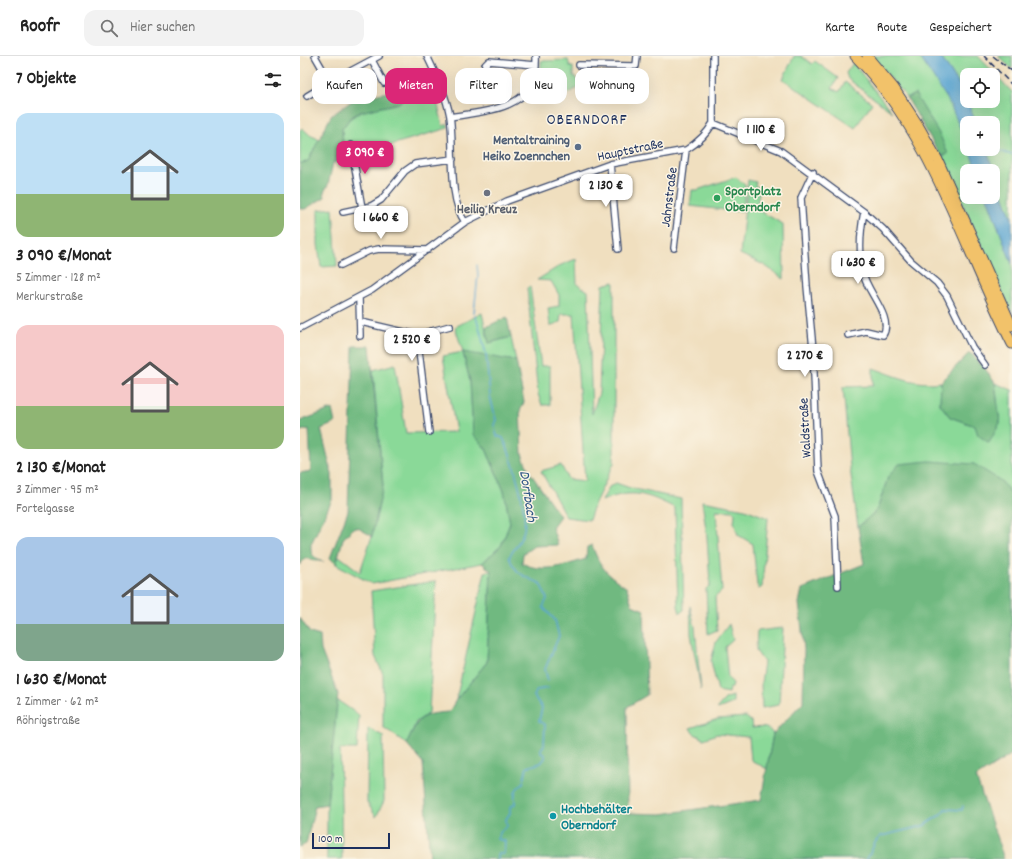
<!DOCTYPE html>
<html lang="de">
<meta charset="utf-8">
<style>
body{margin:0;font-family:Dekko,sans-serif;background:#f2f2f2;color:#222;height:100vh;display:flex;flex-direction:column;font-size:15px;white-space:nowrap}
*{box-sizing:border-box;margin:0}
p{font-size:13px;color:#767676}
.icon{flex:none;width:22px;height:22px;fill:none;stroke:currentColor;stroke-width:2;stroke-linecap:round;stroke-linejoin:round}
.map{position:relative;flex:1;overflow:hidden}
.panel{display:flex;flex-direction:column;background:#fff;width:300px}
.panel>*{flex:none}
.top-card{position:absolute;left:12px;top:12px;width:380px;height:36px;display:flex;gap:8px}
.tools{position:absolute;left:660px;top:12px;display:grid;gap:8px}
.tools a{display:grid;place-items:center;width:40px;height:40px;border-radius:8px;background:#fff;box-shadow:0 4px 16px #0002;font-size:20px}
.scale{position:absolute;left:12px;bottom:10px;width:78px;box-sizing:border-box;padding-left:4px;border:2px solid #1b2f5e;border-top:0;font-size:11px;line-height:14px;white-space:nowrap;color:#1b2f5e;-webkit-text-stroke:3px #fcf5e5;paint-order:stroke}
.price{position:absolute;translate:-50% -34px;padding:0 9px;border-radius:8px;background:#fff;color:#222;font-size:13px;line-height:26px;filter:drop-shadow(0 1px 2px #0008)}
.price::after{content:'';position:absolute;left:50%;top:24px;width:12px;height:9px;margin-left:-6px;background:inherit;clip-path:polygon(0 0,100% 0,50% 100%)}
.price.active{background:#db2777;color:#fff}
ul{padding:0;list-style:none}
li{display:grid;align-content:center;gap:8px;height:212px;padding:0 16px}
li span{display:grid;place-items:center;height:124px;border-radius:12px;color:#555}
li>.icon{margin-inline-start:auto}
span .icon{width:72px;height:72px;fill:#fffc;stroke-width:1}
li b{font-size:17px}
h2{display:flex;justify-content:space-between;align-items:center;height:48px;padding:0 16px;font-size:17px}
.tag{padding:0 14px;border-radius:12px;background:#fff;box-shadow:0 4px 16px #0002;font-size:14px;line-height:36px}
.tag.active{background:#db2777;color:#fff}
header{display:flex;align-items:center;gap:24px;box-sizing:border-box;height:56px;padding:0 20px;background:#fff;border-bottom:1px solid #e0e0e0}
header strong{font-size:19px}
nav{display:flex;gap:22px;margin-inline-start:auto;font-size:14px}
.search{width:280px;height:36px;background:#f2f2f2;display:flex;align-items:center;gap:10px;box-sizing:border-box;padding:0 14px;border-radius:12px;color:#767676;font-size:15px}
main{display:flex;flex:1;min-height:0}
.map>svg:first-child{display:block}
.green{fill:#8ad998;stroke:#52847b;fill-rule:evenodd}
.forest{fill:#6fb980;stroke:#45746f}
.water{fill:#5aa5d2;stroke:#3a6a98}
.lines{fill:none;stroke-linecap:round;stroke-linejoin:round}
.stream{stroke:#5aa5d2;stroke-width:1.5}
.minor-casing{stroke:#3b496d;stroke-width:8}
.trunk-casing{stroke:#3b496d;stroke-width:11}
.minor{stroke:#fff;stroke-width:5.5}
.trunk{stroke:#f2c26a;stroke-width:9}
.rail{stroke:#1b2f5e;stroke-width:1.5;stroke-dasharray:6 3;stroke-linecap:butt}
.service-dot{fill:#5c6f8a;stroke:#fcf5e5;stroke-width:1.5}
.worship-dot{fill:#6b7280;stroke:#fcf5e5;stroke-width:1.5}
.leisure-dot{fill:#2e9e5b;stroke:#fcf5e5;stroke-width:1.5}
.culture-dot{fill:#0f9aa8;stroke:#fcf5e5;stroke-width:1.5}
.labels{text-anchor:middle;stroke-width:3;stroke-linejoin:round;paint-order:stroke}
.service-label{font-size:14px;font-weight:bold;fill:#4e5e75;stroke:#fcf5e5;text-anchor:end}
.street-label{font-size:14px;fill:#1b2f5e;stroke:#fcf5e5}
.leisure-label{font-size:14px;font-weight:bold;fill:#27864d;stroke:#fcf5e5;text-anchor:start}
.worship-label{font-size:14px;font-weight:bold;fill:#5b616d;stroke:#fcf5e5}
.culture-label{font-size:14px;font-weight:bold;fill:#0d838f;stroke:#fcf5e5;text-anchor:start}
.water-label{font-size:15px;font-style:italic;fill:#315887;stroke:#fcf5e5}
.quarter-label{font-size:16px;letter-spacing:1px;fill:#1b2f5e;stroke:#fcf5e5}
</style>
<header>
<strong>Roofr</strong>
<div class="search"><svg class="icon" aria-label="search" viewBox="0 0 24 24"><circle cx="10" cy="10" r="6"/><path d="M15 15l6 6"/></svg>Hier suchen</div>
<nav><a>Karte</a><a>Route</a><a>Gespeichert</a></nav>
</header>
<main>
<section class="panel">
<h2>7 Objekte<svg class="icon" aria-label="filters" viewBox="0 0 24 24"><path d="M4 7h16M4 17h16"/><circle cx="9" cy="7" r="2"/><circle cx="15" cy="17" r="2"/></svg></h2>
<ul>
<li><span style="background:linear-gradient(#bfe0f5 65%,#8fb573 0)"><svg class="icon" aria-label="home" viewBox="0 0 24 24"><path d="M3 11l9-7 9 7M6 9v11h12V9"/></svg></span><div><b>3 090 €/Monat</b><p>5 Zimmer · 128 m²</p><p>Merkurstraße</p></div></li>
<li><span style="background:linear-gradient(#f6c9c9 65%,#8fb573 0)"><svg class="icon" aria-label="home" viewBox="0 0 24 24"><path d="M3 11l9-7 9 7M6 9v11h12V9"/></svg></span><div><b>2 130 €/Monat</b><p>3 Zimmer · 95 m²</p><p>Fortelgasse</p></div></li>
<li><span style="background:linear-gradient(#a9c7e8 70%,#7fa58c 0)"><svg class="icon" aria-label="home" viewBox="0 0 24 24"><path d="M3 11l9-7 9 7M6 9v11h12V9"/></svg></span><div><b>1 630 €/Monat</b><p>2 Zimmer · 62 m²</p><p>Röhrigstraße</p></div></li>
</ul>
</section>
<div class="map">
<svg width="712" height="803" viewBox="0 0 712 803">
<rect width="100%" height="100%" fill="#fcf5e5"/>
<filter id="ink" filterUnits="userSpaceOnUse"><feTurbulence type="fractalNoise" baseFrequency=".025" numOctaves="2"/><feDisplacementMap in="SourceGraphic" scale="8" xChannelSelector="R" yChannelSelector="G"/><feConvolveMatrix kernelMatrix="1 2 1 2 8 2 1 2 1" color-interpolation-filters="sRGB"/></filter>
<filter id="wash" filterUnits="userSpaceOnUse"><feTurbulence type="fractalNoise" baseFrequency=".012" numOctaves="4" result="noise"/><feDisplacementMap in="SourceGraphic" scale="16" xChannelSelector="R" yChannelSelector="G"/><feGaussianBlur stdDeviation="0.9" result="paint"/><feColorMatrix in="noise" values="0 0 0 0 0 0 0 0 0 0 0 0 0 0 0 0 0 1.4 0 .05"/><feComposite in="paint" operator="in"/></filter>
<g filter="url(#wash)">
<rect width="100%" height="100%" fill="#f0dfbf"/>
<path class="green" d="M494,0h7l11,8 3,-3 23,17 -6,10 7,4 6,-10 27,21 -17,25 -72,-49z
M572,0h47c15,20 48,68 48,93h2l8,22h-10v26h20l25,67v50l-71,-158 7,-2 -33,-60 -8,4z
M640,0h38l34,36v127l-26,-70h7v-26h-17l-14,-34zM667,19h26v26h-26z
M698,0h14v13z
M268,4l2,7h3v9h2l5,11 -18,9 -5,-1 -5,-9 -11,-8v-17z
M553,7l39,49 -44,-33 -2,-6z
M112,35l2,8 21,-6 8,33 5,-2v4l-88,26 -3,-11 -6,1v14l-18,5 10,-17 -1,-17c3,-4 6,-9 10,-12 20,-14 43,-6 60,-26z
M2,72l8,7 10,5 -12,22 -8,2v-34z
M436,121l9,8 -2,27 -53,-6 2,-16h5z
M448,124l8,2 -1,4 5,2 -2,10v12l25,14 1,55 -20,-14 -24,-11z
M33,152l4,58 -16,1 -3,-23v-34z
M276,203l1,25 11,7 4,123 7,-21 4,-108 11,-3v181l-20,42 -5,15 -23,-3 -25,-46 20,-6 7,14 17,2 -11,-167h-13l-1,8 -10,4 -2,-18 11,-2v-11l-8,-14 -14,-1 24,-15z
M230,230l11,80h9v39h-8l-4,-11 -11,-106z
M182,257l7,30 22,-6 5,24 -53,-8 7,28 3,53 13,15 18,42 6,32 -9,23 -19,17 -110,21 -36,-20 3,-8 21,16 12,-36 11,-50 -10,-116 22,-6 11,69 50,-1 -13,-76 20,-4 -8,-25z
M573,312c23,8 43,18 68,14l-1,22 10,13 25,9 25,-3 -5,-40 17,7v105l-11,-14 -113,-4 -11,33 -19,17 -8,-59 -7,-81 30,-1z
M316,427l14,5 51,11 3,111 -4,3 -2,-7 -3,-98c-28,-14 -42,-20 -73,-7l7,-14z
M402,445l43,8 23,9 -6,69 -3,2 -2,-4 -4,-41 -15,-9 -4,-12 1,-9 -2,-3 -17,-1 6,81 -7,6 2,33 -9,4 -2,-45 4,-4 -3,-48z
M191,515l-4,91 -31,38 29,-128z
M136,525l-7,132 -13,9 -9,22 -24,-17v-53l-8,-18 -4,-65z
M390,550l5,21 6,63 -10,-56z
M429,568l4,16 -8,7 3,31 5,5 -1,5 -3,1 -1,4 -10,-2 -7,-30 5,-19z
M483,572l-4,77 -17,3 -1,-25 3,-21 -8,-11 1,-20z
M433,640v7l-15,6 -1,-1 8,-9z
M37,644l22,15 -2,34h-17l2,110h-15v-55z
M446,661l5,4 1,7c9,-1 16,-2 21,6l-6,35 -16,-9 -2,-23 -32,-3 -13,5 -11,-6 -3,-5 28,-9z
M68,672l15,8 1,65 -8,16 -9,-15z"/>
<path class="forest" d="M134,25l2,3 -24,7 -13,12 -39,9 -10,6 -8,11 1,17 -10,17 -5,22 -4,7 1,5 -20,12h-5v-45l8,-3 23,-45 22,-16z
M615,38l25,41 8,19 -7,2 -34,-58z
M207,261l4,20 -22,6 -3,-16z
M53,290h17l13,140 -11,50 -14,-8h-5l-10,11 -7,25 -6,-6 18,-47z
M163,296l53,9 8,41 -4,9 2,43 7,17 31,45 -8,11 6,18 -24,1 -11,8 -1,9c20,11 44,2 64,-4l1,-12 5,-2c8,23 15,29 35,43l5,17 12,5 3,85 -20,12 1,106 33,1 100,-14 12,-66 30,-32 1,-53 -5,-46 3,-14 62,-25 -6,-37 19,-17 11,-33 11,-13 30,-3 45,3 27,17 11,14v259l-36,23 28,82h-574l-7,-96 -16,-19c11,-27 13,-30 42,-32l7,-12 31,-38 4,-91 -9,-8 19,-17 9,-23 -6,-32 -18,-42 -13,-15 -3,-53z
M669,297l4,2 6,9h3l13,19 5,40 -11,20 -11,-8 -3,-9 -25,-9 -10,-13 1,-22z
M32,353l3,14 -14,6 11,45v26l-21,44c-1,12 3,13 13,18l-19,-4 -5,7v-92l11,-2 -2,-42 -9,2v-10z
M0,562l10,15 10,3 1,14 17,44 -11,110 -12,2 -9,38 -6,3z"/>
<path class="water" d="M619,0h21l22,33 14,34h-9v20l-19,-43z
M669,93h17l26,70v45l-25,-67h6v-26h-16z"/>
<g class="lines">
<path class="stream" d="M693,91l3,3 16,5
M174,257l4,-38 -1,-10
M175,260l3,7 8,31 4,42 6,24 -2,5 3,11 6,2c9,18 25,73 21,92 -3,11 -9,18 -15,27 6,16 15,20 31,26l7,16 -4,8 12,13 4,16 -14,33 3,12
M198,803v-5h6l1,-13 -8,-2 4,-8 6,-5 -1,-7 4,-6v-6l5,-3c-1,-11 -1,-14 8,-21l4,-16 14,-4 4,-5v-3l-4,-2v-4l3,-4 1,-20 -6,-4 3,-13 -8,-12 3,-6 11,-2
M567,803l9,-18 5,-5 42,-10 17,-11 5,-6 17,1 1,-4"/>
</g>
</g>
<g filter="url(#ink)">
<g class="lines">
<g class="minor-casing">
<path id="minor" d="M15,0l15,26
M127,0c9,19 19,39 23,60 5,31 -3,81 15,106
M72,4l12,23
M185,9l4,-4 47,4
M279,9l57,1 1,-10
M7,40l23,-14 49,-26
M150,61c40,-7 89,-7 86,-61
M413,67l68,28 83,61 19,17 28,32 26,22 10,13 25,51 13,18
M51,89l11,63
M310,108l8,85
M513,116l-12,26 6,88 6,63 5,122 17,45 3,70
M43,156l28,-6 10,-6 24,-29 10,-7 38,-5
M374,192l12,-98
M41,209l28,-14 10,-2 49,1
M59,242l1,38
M61,266l56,13 12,97
M0,272l72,-38 93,-68 42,-21 103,-37 76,-14c11,-7 21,-16 27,-27v-67
M117,279l33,-9
M548,279l18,-4 17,4c11,-17 -17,-44 -20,-62 -4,-20 -3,-41 1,-61"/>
</g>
<g class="trunk-casing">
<path id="trunk" d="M555,0c79,81 107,190 157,288
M567,0l27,32 23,35 21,37 74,166"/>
</g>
<use href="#minor" class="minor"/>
<use href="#trunk" class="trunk"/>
<path class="rail" d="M684,0l28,29
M693,0l19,15"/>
</g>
</g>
<circle class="service-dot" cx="278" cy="91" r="4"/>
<circle class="worship-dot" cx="187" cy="137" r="4"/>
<circle class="leisure-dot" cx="417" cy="142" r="4"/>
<circle class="culture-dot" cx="253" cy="760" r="4"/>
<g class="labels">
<g class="service-label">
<text x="270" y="88">Mentaltraining<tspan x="270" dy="16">Heiko Zoennchen</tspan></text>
</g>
<g class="street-label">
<text transform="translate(330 93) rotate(-12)" y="5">Hauptstraße</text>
<text transform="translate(368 141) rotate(-83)" y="5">Jahnstraße</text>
<text transform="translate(504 372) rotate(-93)" y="5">Waldstraße</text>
</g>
<g class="leisure-label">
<text x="425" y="139">Sportplatz<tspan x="425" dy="16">Oberndorf</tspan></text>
</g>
<g class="worship-label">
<text x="187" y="157">Heilig Kreuz</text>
</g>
<g class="culture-label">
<text x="261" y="757">Hochbehälter<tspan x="261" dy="16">Oberndorf</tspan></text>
</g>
<g class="water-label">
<text transform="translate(229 440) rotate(81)" y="5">Dorfbach</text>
</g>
<g class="quarter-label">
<text x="287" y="68">OBERNDORF</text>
</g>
</g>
</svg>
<div class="tools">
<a><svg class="icon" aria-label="locate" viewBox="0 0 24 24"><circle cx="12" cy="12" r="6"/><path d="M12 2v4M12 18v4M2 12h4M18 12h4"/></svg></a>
<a>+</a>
<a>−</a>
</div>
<div class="scale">100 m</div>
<b class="price" style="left:461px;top:96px">1 110 €</b>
<b class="price active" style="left:65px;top:119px">3 090 €</b>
<b class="price" style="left:306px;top:152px">2 130 €</b>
<b class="price" style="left:81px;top:184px">1 660 €</b>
<b class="price" style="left:558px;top:229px">1 630 €</b>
<b class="price" style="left:112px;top:306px">2 520 €</b>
<b class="price" style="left:505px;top:322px">2 270 €</b>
<div class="top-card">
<a class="tag">Kaufen</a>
<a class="tag active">Mieten</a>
<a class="tag">Filter</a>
<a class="tag">Neu</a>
<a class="tag">Wohnung</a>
</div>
</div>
</main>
